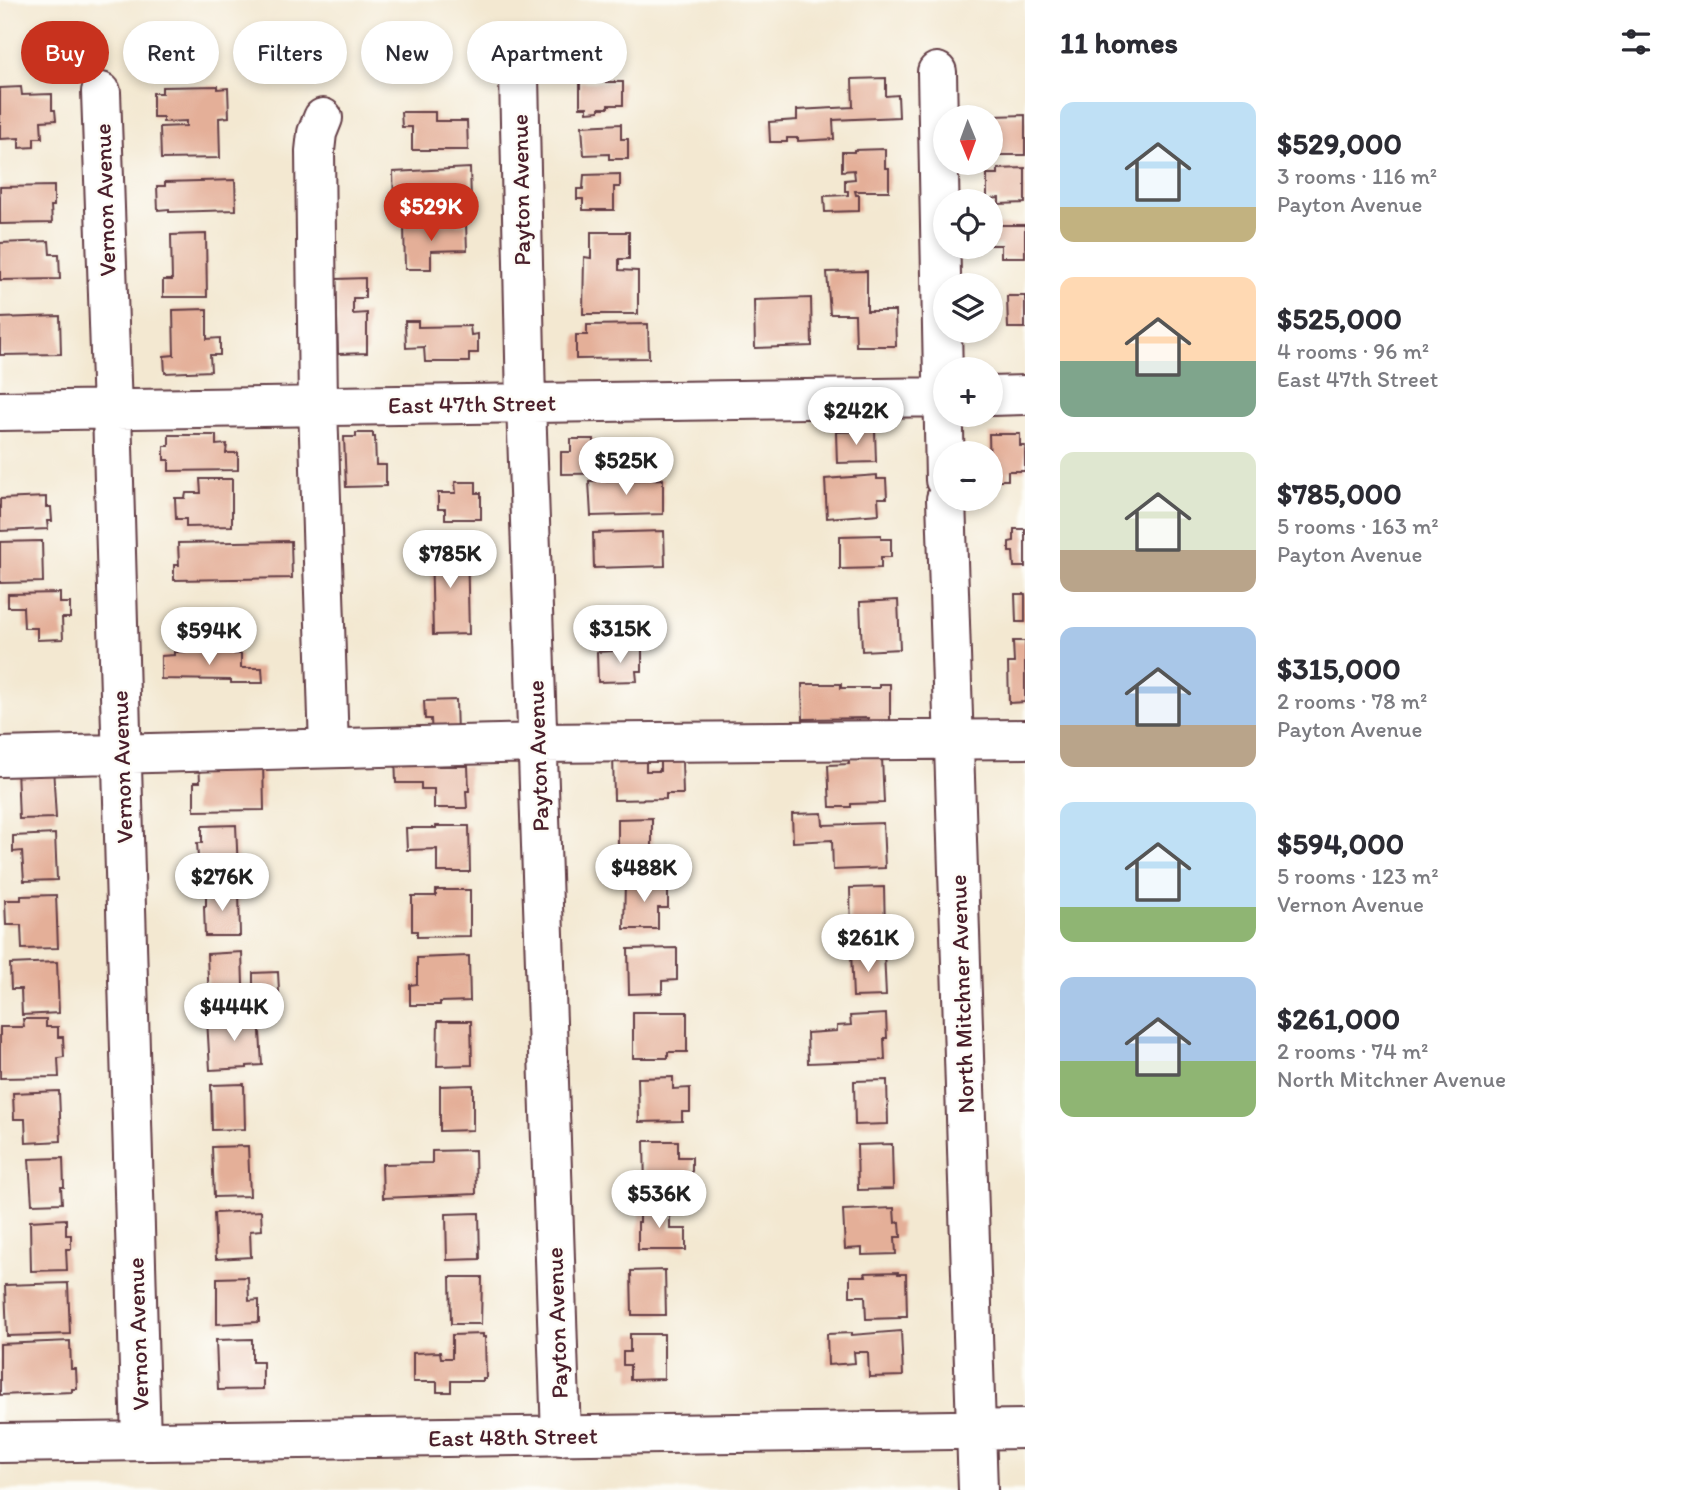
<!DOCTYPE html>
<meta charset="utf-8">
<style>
body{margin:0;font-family:Itim,sans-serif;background:#f7f7f7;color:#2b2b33;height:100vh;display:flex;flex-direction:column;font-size:26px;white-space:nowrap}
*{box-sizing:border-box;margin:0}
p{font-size:23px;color:#7c7c81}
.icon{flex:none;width:38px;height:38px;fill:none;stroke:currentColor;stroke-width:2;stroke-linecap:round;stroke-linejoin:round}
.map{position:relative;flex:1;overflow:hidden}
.drawer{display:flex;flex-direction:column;background:#fff;width:665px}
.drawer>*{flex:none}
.hud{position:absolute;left:21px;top:21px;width:665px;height:63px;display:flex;gap:14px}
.needle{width:46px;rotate:179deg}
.fabs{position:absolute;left:933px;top:105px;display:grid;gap:14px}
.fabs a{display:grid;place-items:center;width:70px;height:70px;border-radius:50%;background:#fff;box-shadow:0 4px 10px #0003;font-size:35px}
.price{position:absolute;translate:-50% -60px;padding:0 16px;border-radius:24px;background:#fff;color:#222;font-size:23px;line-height:46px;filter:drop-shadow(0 2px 4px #0008)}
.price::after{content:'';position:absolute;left:50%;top:42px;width:21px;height:16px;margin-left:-10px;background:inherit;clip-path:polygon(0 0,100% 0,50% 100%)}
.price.current{background:#c8321e;color:#fff}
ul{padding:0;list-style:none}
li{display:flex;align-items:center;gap:21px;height:175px;padding:0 35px}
li span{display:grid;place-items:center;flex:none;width:196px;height:140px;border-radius:14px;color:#555}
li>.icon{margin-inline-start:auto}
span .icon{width:84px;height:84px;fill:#fffc;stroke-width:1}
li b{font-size:30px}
h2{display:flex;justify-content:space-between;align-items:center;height:84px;padding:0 35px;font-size:30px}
.tag{padding:0 24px;border-radius:32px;background:#fff;box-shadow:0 4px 10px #0003;font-size:24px;line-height:63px}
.tag.current{background:#c8321e;color:#fff}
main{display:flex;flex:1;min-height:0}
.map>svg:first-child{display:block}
.building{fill:#e4af98}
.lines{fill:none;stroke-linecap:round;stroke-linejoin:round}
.minor-casing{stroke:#633d44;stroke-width:42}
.minor{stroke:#fff;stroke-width:38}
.labels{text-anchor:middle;stroke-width:5;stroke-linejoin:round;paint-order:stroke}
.street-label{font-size:24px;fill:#4a1f2b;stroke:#fdfcf7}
</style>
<main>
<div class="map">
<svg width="1025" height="1490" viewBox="0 0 1025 1490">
<rect width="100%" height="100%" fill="#fdfcf7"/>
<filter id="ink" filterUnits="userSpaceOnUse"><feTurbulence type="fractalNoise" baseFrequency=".0143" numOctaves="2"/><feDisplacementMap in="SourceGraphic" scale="14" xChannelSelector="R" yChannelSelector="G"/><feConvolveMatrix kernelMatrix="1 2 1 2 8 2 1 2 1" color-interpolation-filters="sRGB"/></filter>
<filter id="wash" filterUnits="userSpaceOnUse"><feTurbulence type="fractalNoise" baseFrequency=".00686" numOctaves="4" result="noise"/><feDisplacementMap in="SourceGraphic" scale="28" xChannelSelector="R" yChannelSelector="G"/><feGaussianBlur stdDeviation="1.57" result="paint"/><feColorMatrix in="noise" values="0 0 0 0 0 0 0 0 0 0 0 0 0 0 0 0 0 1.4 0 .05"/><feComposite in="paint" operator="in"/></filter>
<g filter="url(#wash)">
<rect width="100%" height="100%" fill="#f3e8d1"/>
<g id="blocks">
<path class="building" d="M886,78v18l12,-1 1,22 -66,3 1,19 -36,2v-3h-11v4h-17l-1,-20 28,-2v-10l56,-3 -1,-28z
M580,82h43v23h-15v3h-9v3l-12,1v-5h-7z
M218,86v3l10,-1 1,29 -10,1 1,40 -59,1 -1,-32 26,-1v-5l-23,1v-5h-10v-24h9v-6z
M21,87l1,8 30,-1v16h3l1,10 -15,1 1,17h-8v9l-15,1v-10l-19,1v-51z
M401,112h34v9h32l1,29h-56v-23h-10z
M1025,115v40h-30l-1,-39z
M621,124v15h7v20h-19v-5l-25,1 -2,-29z
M885,149v19h4v23h-34l1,4h3v16l-34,1 -1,-16 24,-1v-4h-3v-11l10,-1 -1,-9 -12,1v-19h12v-2z
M470,168l1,31 -77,4 -1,-31z
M1025,168v35l-26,1v-6l-12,1v-25h11v-5z
M620,174v13h-6v23h-31v-11h-6v-10h6l1,-14z
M235,180l1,30 -67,2v-3l-11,1 -1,-24h8v-4z
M54,186v20h-3l1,17 -52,1v-37z
M466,224l1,26 -36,1v18h-26l-1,-44z
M990,225h35v32h-24v-12h-11z
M591,232h38v27h-10v11l19,1v43h-55l1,-57 7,1z
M206,234l1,63h-44v-17h9l-1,-45z
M49,241l1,13h9l1,25 -60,1v-37z
M867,271v40h28l1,35h-40l-1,-32h-25l-3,-42z
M365,278v20h-12v16l14,-1v40l-29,1 -2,-75z
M1007,296h18v32h-17z
M811,298l1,48 -57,2 -1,-48z
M207,309v30l13,-1v17h-10l1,16 -46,2 -1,-17 10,-1 -1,-45z
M60,316l1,38 -61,1v-37z
M405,321h13v6l52,-1 1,9 7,-1v19h-9v9h-44l-1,-15 -18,1z
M648,324l1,34 -73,1v-24h11v-10z
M875,431l1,31 -39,1 -1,-31z
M356,433h17v4h2l1,28h10v21l-40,1 -2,-50h12z
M989,434h31v12h5v25h-17v9h-11v-9h-7z
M169,435h47v10l11,-1 -1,9h12v17l-69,1v-11h-5v-14h5z
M571,439h23v6l54,-1 1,29 -88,1v-22h10z
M877,475v4h9l1,19h-9l1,16 -52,4 -2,-39z
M200,479h32v47l-46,1v-8h-10l-1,-21h10l1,-5h15z
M663,479v35l-72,2 -2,-35z
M455,482h21v11h5v26h-36v-10h-7v-16h18z
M46,497v10h5l1,14h-5l1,8 -48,2v-32z
M1014,529h11v38h-11l-1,-15h-4v-10l5,-1z
M664,531l1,35 -71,2 -1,-35z
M881,535v4h10v18h-10v11l-41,1v-33z
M42,541l1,41 -43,1v-41z
M291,541l1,37 -118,2v-15h5l-1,-22z
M467,545l2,89 -36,1 -2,-89z
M60,593v10h10v15h-8l1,21 -26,1v-12h-13l-1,-21h-15v-13z
M1015,594h10v28h-9z
M898,600l2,49 -38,2 -2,-49z
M1013,641h12v61l-16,1 -1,-40h6z
M642,647v24h-6l1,10 -39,1 -1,-30 15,-1v-3z
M234,651v3h7v14h21l1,15h-32v-3l-70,-1v-23l13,-1v-3z
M802,684h39v4h38v-4h11v37l-22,1v-4l-65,1z
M456,700l1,34 -25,2 -1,-17h-6l-1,-18z
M395,753h44v13h29l1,25h-3l1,17h-33v-19h-13v-6h-25z
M613,753h33v18h14v-11h22l1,34h-17v5l-52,1z
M882,758l2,45 -33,1v3h-21l-2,-42 21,-1v-5z
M263,760l1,50 -70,1v-29h6l-1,-20z
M53,767l3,51 -37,1 -2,-51z
M822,813l1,12 60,-2 2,45 -52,2 -1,-30 -39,2 -1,-28z
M652,818v47h-34v-46z
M236,825l2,46 -39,1 -2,-29h5v-17z
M436,826h33l1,46h-33v-23l-30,1 -1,-22h30z
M55,834l2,46 -33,1 -2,-30 -9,1v-16z
M625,882h43v26h-10v21h-34z
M884,887l1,44 -34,2 -1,-45z
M206,890h33l1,46h-35l-1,-30h2z
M436,890h34v46l-53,1v-6h-5v-35h24z
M56,895l2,53 -36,1 -1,-24h-15l-1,-25h16v-4z
M677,948v32l-15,1v12l-33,1 -1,-45z
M884,951l2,45 -33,1 -2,-45z
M242,952l1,33h10v-12l25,-1 2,38 -26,1 -1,-14h-10v6l-34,1 -2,-50z
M469,956l1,45 -30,1v3h-30v-20l7,-1v-26z
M57,962l2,51 -37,2 -1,-26h-10l-1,-25z
M633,1012h54v40h-19v6h-35z
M886,1014l1,24h-3l1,22 -77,3 -1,-30 30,-2v-5l14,-1 -1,-9z
M259,1016l3,49 -15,1v2l-37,2 -3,-51z
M23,1019h23v8h12v10h5l1,20 -6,1 1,19 -59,1v-51h24z
M438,1021h33l1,44 -35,1z
M673,1077v12l17,-1v24h-8v9l-43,1 -1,-44z
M887,1080l1,44 -33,1 -1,-44z
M244,1084l1,45 -33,1 -1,-45z
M473,1085v45l-33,1v-45z
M59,1091l2,50 -35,2 -1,-24h-11l-1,-26z
M644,1141h34v16h14v27h-14v3h-33z
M892,1144l1,45 -35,1 -1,-45z
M248,1146l2,50 -36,1 -2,-50z
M475,1150l1,44 -93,4 -1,-34 50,-1v-12z
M63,1158l1,29h-3l1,16 -30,1 -3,-45z
M640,1205h30v24h16v21h-48v-28h2z
M894,1208l1,15 5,-1 1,15h-6l1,17 -34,1v-7l-17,1 -2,-39z
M261,1211l1,19 -12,1 1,26 -35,2 -2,-46z
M479,1213l1,46 -33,1 -1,-46z
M66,1219v16h5v14h-5l1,21 -36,1 -1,-50z
M665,1270l1,45h-34l-1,-44z
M898,1272v2h8l1,42h-8l1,2 -34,1 -1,-23h-15v-20h16l-1,-3z
M248,1277l1,24 10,-1v22l-42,2v-46z
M450,1277h32l-1,47h-30z
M68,1283l2,51 -63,2 -2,-51z
M901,1331l2,45 -34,1 -1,-25h-14l1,11 -27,2 -1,-31 25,-1v2z
M483,1334v3h2l1,42h-3v2h-32v11h-14v-10h-24v-29l27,-1 1,6h11v-23z
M630,1334h34v45l-34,1v-15h-7v-13h7z
M252,1339v23h11v27l-45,1 -2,-50z
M70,1341l1,28h5l1,20h-5v3l-72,3v-51z"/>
</g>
</g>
<g filter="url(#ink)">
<use href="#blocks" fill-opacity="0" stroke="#633d44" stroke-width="2"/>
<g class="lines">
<g class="minor-casing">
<path id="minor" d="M937,72l8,408
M519,76l7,327 35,1033
M101,92l11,318 29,1031
M323,118l-6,15 -2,18 3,255 11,342
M990,396l35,-1
M0,411l945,-14
M946,499l32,991
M0,757l537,-14 488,-4
M0,1443l1025,-14"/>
</g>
<use href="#minor" class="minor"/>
</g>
</g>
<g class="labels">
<g class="street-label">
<text transform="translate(521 190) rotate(-91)" y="8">Payton Avenue</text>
<text transform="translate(105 200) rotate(-92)" y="8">Vernon Avenue</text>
<text transform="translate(472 404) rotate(-1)" y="8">East 47th Street</text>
<text transform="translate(538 756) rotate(-92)" y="8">Payton Avenue</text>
<text transform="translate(122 767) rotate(-92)" y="8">Vernon Avenue</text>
<text transform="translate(962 994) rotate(-92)" y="8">North Mitchner Avenue</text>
<text transform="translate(557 1323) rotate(-92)" y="8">Payton Avenue</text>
<text transform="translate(138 1334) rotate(-92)" y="8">Vernon Avenue</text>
<text transform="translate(513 1437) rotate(-1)" y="8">East 48th Street</text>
</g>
</g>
</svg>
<div class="fabs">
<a><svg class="needle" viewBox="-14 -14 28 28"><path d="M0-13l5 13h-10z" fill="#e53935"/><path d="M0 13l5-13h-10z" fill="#7c7c81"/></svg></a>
<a><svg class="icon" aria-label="locate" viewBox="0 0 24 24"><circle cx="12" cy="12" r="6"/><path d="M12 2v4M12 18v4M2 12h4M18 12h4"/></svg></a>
<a><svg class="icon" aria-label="layers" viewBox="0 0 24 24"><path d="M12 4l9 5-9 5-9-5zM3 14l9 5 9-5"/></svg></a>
<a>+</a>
<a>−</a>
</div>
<b class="price current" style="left:431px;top:243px">$529K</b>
<b class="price" style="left:856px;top:447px">$242K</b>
<b class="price" style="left:626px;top:497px">$525K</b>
<b class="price" style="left:450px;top:590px">$785K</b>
<b class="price" style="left:620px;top:665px">$315K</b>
<b class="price" style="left:209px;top:667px">$594K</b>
<b class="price" style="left:644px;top:904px">$488K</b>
<b class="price" style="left:222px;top:913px">$276K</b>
<b class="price" style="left:868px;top:974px">$261K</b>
<b class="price" style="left:234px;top:1043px">$444K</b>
<b class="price" style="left:659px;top:1230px">$536K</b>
<div class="hud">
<a class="tag current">Buy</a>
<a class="tag">Rent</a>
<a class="tag">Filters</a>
<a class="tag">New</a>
<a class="tag">Apartment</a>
</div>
</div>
<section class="drawer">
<h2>11 homes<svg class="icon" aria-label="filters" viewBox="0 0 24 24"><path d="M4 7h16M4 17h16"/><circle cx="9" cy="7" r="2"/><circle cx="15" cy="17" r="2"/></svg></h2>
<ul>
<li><span style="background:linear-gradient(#bfe0f5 75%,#c2b280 0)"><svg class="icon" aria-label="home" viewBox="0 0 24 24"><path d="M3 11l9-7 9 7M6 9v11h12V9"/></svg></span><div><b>$529,000</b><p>3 rooms · 116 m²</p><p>Payton Avenue</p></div></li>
<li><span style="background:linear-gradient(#ffd9b3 60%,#7fa58c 0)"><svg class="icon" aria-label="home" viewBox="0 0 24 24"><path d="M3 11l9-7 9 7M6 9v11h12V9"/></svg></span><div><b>$525,000</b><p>4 rooms · 96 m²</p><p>East 47th Street</p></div></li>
<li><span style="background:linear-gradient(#dfe7d0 70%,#b9a48a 0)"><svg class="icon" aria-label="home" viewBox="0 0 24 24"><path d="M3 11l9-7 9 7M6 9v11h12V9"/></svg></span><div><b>$785,000</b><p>5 rooms · 163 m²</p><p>Payton Avenue</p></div></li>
<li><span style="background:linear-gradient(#a9c7e8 70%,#b9a48a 0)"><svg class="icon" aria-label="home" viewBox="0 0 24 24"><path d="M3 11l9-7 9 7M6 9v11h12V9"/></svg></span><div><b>$315,000</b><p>2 rooms · 78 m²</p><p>Payton Avenue</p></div></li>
<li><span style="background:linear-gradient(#bfe0f5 75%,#8fb573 0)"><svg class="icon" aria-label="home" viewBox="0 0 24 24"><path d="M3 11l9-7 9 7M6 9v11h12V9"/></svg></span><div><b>$594,000</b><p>5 rooms · 123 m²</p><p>Vernon Avenue</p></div></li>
<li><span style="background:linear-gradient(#a9c7e8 60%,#8fb573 0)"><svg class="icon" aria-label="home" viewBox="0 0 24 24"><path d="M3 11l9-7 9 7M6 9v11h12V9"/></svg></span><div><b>$261,000</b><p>2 rooms · 74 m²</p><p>North Mitchner Avenue</p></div></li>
</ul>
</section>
</main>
